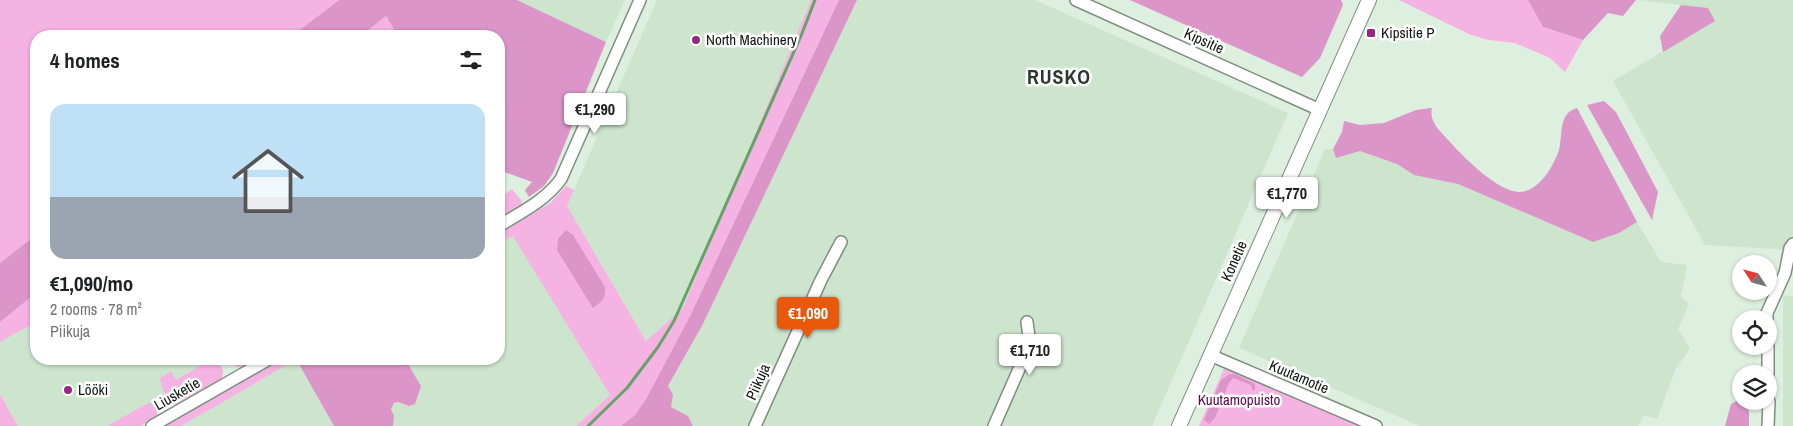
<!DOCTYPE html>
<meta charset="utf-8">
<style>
body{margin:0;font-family:"Archivo Narrow",sans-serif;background:#f6f6f6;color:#202124;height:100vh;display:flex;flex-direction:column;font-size:19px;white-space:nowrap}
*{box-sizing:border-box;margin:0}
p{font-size:16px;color:#757577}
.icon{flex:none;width:28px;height:28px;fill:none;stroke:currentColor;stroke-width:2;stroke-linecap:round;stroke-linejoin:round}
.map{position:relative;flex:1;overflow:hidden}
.side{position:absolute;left:30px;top:30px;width:475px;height:335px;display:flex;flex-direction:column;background:#fff;border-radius:20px;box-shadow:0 1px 4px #0004}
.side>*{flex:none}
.needle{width:32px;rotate:306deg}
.tools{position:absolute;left:1732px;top:255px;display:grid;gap:10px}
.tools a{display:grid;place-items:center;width:45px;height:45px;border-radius:50%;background:#fff;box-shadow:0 1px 4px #0004;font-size:25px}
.price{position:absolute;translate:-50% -42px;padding:0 11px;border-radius:5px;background:#fff;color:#222;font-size:16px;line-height:32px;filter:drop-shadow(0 1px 2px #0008)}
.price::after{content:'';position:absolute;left:50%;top:30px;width:15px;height:11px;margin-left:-8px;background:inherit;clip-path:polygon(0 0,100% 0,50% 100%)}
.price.active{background:#ea580c;color:#fff}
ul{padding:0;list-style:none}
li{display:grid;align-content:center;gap:10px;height:265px;padding:0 20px}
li+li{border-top:1px solid #e0e0e0}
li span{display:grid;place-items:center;height:155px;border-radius:15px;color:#555}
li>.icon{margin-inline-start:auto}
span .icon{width:90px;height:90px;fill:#fffc;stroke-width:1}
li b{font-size:21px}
h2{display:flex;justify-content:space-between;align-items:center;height:60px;padding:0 20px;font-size:21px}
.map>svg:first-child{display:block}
.built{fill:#cde4cd}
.green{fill:#f5b3e3}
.forest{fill:#db95c8}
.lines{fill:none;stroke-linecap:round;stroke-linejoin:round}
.stream{stroke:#65a369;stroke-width:3}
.minor-casing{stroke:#7e8e7f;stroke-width:14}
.tertiary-casing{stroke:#7e8e7f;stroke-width:16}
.minor{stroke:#fff;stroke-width:11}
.tertiary{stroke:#fff;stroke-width:14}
.poi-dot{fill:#982582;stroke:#fff;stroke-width:2}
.labels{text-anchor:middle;stroke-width:5;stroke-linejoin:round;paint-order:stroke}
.poi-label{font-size:15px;fill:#0f1510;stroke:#fff;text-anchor:start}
.street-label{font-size:15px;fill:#0f1510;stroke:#fff}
.park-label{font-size:15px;fill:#5b064d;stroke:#fff}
.district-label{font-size:20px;font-weight:bold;letter-spacing:1px;fill:#2c392c;stroke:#fff}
</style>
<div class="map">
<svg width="1793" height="426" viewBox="0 0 1793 426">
<rect width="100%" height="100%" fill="#ddefde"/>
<path class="built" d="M517,0h108l-19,42z
M657,0h154l-128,308 -37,33 -79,-135z
M857,0h178l253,113 -136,313h-459l-5,-10 -18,-9 -2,-20 35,-63z
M1639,0h154v250l-88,-5 -92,-164 101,-60 -7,-13z
M1325,149h8l3,9 24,-7 37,13 17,11 44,9 135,58 26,-9 18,-11 24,40 26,3 -6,32 8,7 -11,25 12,20 -14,19 -19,51 -13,-4 -6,11h-218l-181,-78z
M513,235l97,160 -34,31h-183l1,-10 -3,-7 3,-6 4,-1 11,4 12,-20 -16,-27h94v-116z
M1783,295l10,1v130h-10z
M36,322v37h164l3,5 -27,16 -11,-6 -5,4 1,6 8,14 -13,8 -10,-2 -39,22h-89l-18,-32v-52z
M296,359l38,67h-153z"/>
<path class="green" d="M0,0h339l-47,36h-256v199l-36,28z
M811,0h28l-149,316 -44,83 -11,16 -14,11h-45l34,-31 -97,-159 -14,7v-9l51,-31 16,-17 8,4 -7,16 79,135 37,-33z
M1399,0h129l15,27 40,13 -18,32 -15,-14 -35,-15 -26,-3 -18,-5z
M386,16l12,20h-8l-2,-4 -8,4h-19z
M512,189l9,11 2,6 -24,14v-21z
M36,293v29l-36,20v-20z
M200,359h16l7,11 -1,9 -44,26c-9,-4 -18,-17 -18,-27l11,-7 5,9 27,-16z
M229,359h29l-16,9 -9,-3z
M282,359h15l-116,67h-16z
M1227,366l139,60h-167l25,-57z
M0,394l18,32h-18z
M152,403l5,5 1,8 -17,10h-34l39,-22z"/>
<path class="forest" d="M339,0h178l89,42 -53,131 -9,13 -15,11 -4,-7 7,-8 -30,-11 -3,4v-139h-101l-12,-20 -25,20h-69z
M839,0h18l-154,324 -35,62 5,9 -2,12 17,9 5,10h-72l14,-11 11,-16 44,-83z
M1130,0h211l2,5 -23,53 -18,19z
M1528,0h108l-13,16 -15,-3 -25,27 -40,-13z
M1681,5l27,3 7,13 -52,31 -3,-16z
M1604,101l12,11 42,80 -6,28 -65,-115z
M1432,108c-4,14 11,26 19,35 13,15 48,49 68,49 20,0 34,-25 40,-42 4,-15 -1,-37 18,-42l60,114 -18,11 -26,9 -135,-58 -44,-9 -17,-11 -37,-13 -24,7 -3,-9 9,-17 2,-11 16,4 24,-2 32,-13z
M566,230l7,5 32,52c1,11 -3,15 -12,21l-36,-58 1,-11z
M36,235v58l-36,29v-59z
M296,359h109l16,27 -6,18 -6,2 -11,-4 -4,1 -3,6 3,7 -1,10h-59z
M1230,374h5l20,10v6h-3l-1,-5 -18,-7 -4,5 -14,35 -6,6 -5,-4 17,-40z
M1739,400l10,11v15h-24l6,-22z"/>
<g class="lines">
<path class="stream" d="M588,426l39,-38 31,-41 16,-26 127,-285 14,-36"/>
<g class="minor-casing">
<path id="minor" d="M1076,0l244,110
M499,226c22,-14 46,-25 62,-47l79,-179
M1767,319v-6l18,-40 5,-25 3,-4
M1768,346v28
M1210,355l166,71
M152,426l117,-67
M755,426l66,-146 20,-38
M994,426l36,-82 -3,-22
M1768,426l1,-25"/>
</g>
<g class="tertiary-casing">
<path id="tertiary" d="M1179,426l190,-426"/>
</g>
<use href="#minor" class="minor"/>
<use href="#tertiary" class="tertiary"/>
</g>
<g class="poi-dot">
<rect x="1366" y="28" width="10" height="10" rx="2.5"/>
<circle cx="696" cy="40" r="5"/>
<circle cx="68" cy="390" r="5"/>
</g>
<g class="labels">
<g class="poi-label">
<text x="1381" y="38">Kipsitie P</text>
<text x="706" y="45">North Machinery</text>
<text x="78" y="395">Lööki</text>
</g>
<g class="street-label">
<text transform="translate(1204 41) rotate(24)" y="5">Kipsitie</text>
<text transform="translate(1234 261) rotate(-66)" y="5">Konetie</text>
<text transform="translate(1299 377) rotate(23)" y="5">Kuutamotie</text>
<text transform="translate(758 382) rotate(-66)" y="5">Piikuja</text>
<text transform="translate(177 394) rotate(-30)" y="5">Liusketie</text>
</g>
<g class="park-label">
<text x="1239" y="405">Kuutamopuisto</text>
</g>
<g class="district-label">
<text x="1059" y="84">RUSKO</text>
</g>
</g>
</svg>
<div class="tools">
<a><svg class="needle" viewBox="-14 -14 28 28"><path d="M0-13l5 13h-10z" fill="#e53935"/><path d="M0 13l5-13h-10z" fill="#757577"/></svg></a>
<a><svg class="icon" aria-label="locate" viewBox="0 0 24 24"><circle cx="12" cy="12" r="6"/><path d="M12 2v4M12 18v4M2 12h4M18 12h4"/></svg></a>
<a><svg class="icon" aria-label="layers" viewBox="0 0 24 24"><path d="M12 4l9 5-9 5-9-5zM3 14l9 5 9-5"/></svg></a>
</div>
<b class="price" style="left:595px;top:135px">€1,290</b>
<b class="price" style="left:1287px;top:219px">€1,770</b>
<b class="price active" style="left:808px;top:339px">€1,090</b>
<b class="price" style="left:1030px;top:376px">€1,710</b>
<section class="side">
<h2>4 homes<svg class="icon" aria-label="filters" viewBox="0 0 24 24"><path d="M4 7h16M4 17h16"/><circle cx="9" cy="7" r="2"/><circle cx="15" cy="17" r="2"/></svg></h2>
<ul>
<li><span style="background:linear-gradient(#bfe0f5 60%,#9aa5b1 0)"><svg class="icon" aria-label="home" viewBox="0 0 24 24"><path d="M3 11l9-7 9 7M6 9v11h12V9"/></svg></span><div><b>€1,090/mo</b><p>2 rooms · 78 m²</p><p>Piikuja</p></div></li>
</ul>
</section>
</div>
